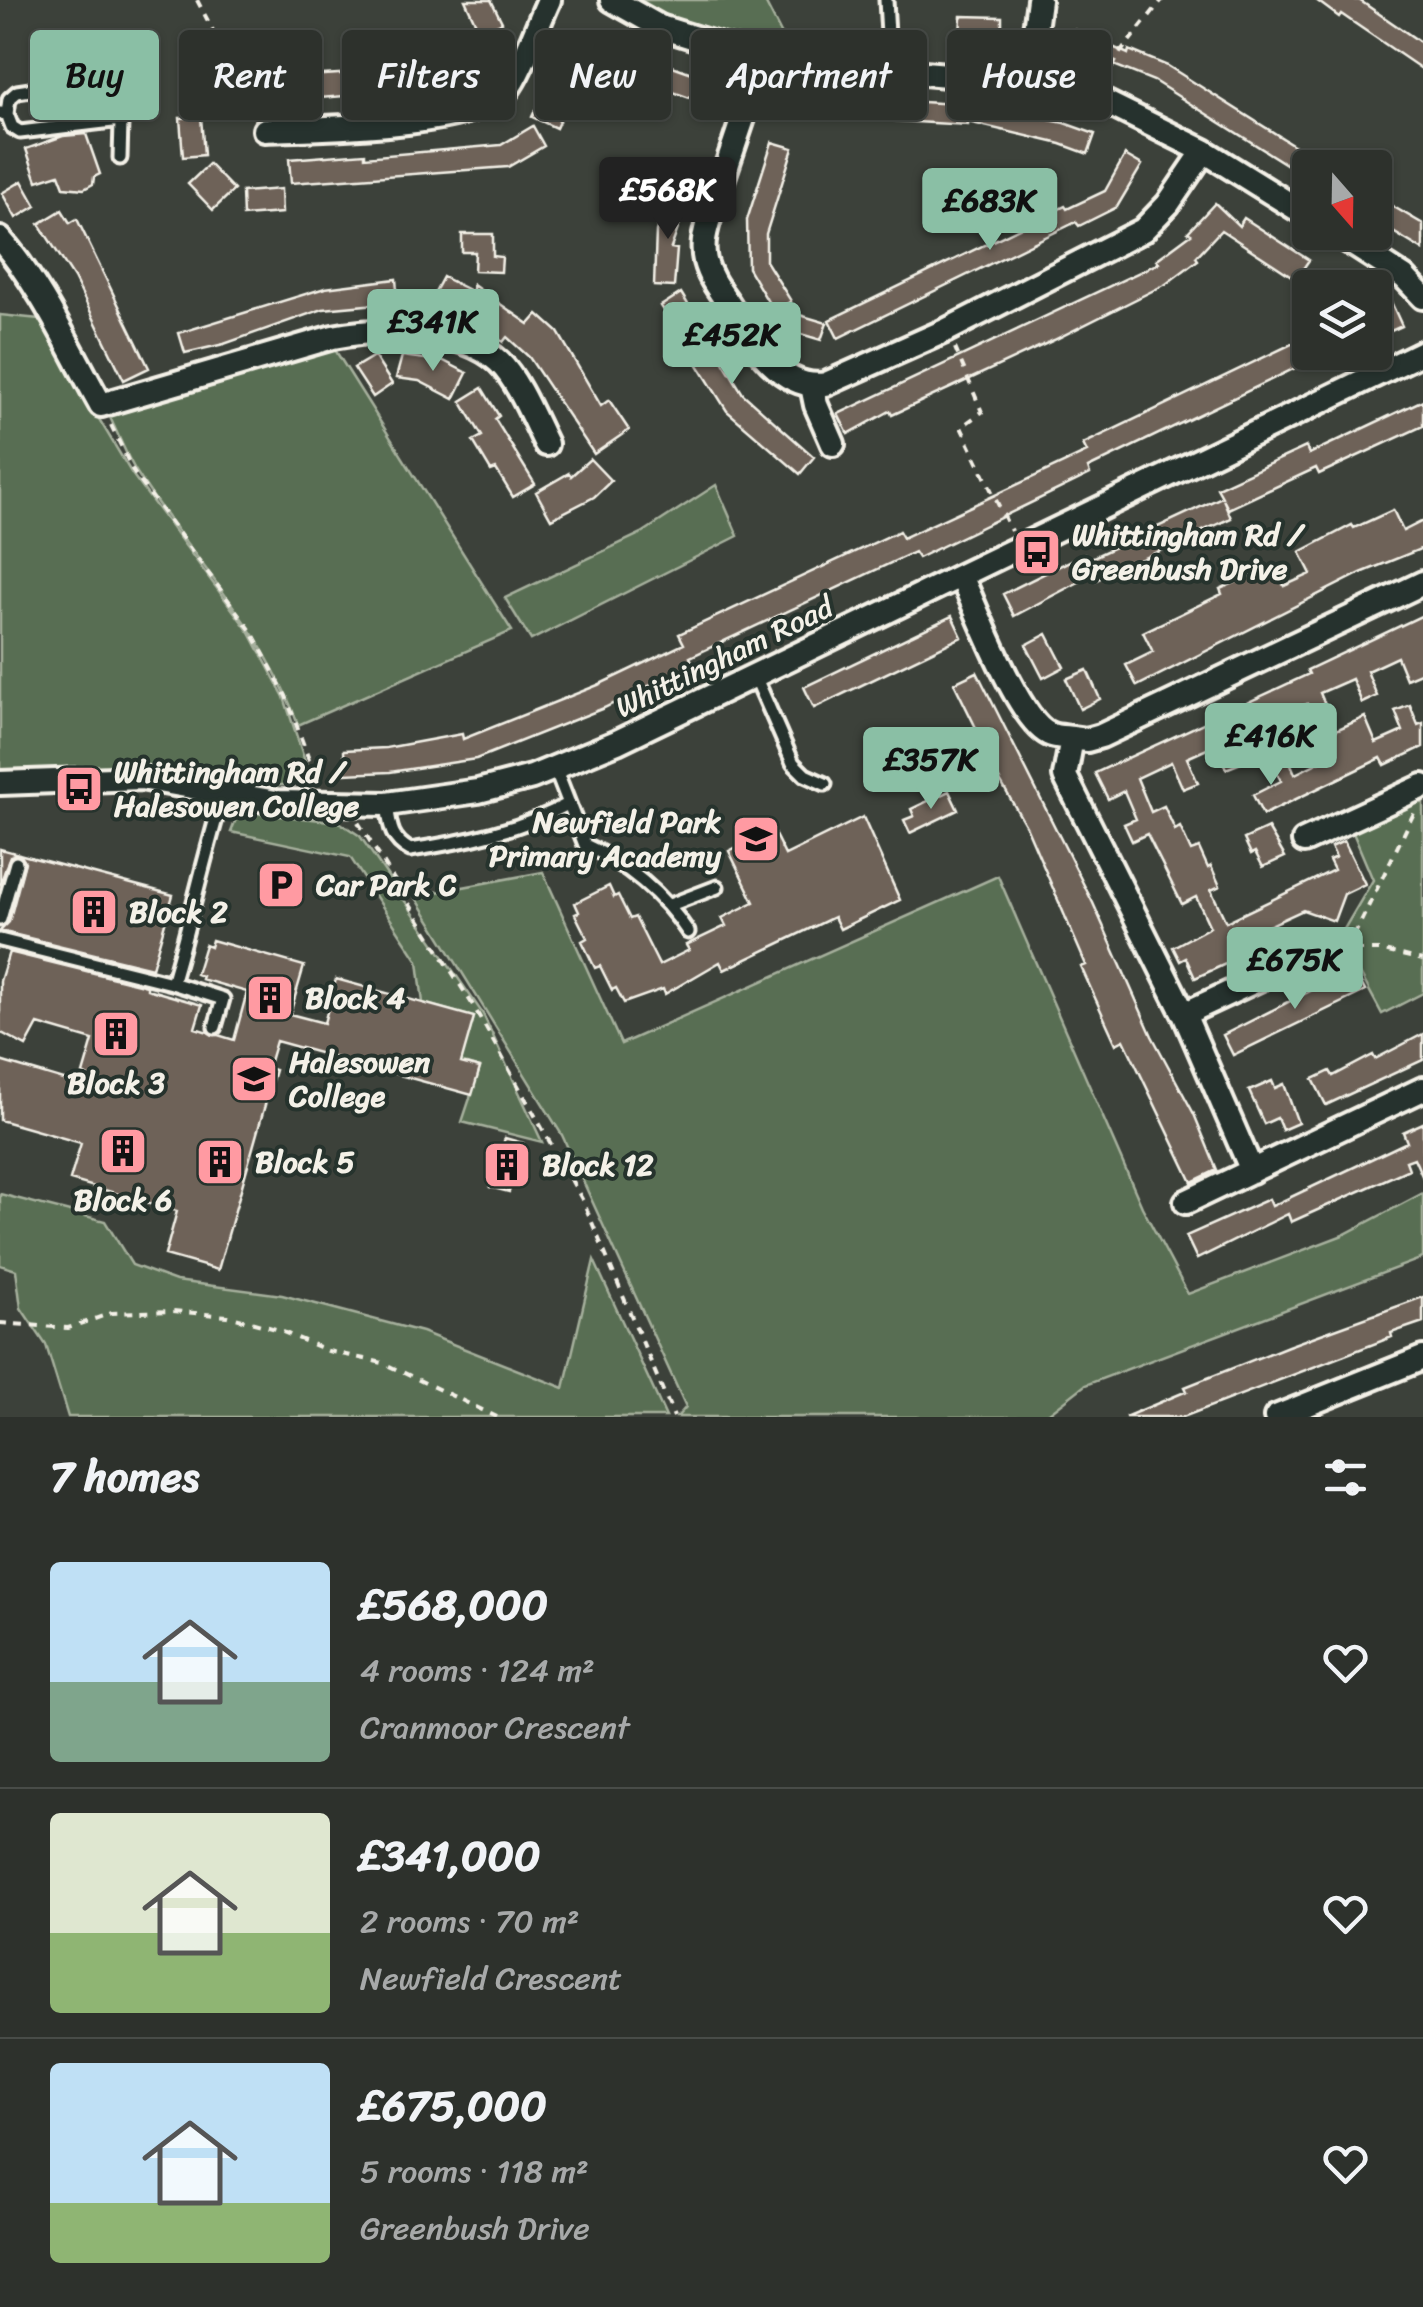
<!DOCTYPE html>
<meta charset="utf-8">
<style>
body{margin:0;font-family:Sriracha,sans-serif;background:#393d38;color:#f1f3f6;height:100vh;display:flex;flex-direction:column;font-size:38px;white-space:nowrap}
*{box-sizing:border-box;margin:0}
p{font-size:32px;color:#a7a9a9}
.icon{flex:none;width:55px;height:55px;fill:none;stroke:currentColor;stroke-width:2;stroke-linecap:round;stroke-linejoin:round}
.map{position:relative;height:1417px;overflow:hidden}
.panel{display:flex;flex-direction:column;background:#2d312c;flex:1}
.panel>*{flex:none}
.top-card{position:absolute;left:30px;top:30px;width:1365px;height:90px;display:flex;gap:20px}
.needle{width:65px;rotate:160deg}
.tools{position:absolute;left:1292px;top:150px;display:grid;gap:20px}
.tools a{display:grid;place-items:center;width:100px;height:100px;border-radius:10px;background:#2d312c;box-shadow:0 2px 8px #0004,0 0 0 2px #484c48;font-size:50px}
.price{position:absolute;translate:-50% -85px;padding:0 22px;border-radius:10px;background:#8abfa5;color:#111;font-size:32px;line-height:65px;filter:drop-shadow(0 2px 5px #0008)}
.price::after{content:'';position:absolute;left:50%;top:60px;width:30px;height:22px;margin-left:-15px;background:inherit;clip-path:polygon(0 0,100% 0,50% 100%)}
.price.current{background:#222;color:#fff}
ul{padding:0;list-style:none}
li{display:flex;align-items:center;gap:30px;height:250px;padding:0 50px}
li+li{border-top:2px solid #484c48}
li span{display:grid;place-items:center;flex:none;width:280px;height:200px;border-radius:10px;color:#555}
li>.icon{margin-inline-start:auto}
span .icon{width:120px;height:120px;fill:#fffc;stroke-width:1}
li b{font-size:42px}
h2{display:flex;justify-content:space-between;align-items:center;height:120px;padding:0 50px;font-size:42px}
.pill{padding:0 35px;border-radius:10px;background:#2d312c;box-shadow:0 2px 8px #0004,0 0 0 2px #484c48;font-size:35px;line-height:90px}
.pill.current{background:#8abfa5;color:#111}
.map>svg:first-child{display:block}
.green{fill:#596e52;stroke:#a6b09d;stroke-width:2.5}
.building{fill:#6e6259;stroke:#f4f1e8;stroke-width:2.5}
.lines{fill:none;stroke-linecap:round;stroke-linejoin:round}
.lane-casing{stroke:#f4f1e8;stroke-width:19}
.street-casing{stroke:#f4f1e8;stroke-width:30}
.path{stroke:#f4f1e8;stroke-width:4;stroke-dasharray:8 8;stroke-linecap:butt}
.lane{stroke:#26332d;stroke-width:11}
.street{stroke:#26332d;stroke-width:22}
.labels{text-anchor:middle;stroke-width:8;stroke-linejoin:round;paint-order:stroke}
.poi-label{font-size:30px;font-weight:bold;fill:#f4f1e8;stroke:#26332d;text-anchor:start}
.street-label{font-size:30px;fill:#f4f1e8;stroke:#26332d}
</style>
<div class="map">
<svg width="1423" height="1417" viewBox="0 0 1423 1417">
<rect width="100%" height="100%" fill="#3c413a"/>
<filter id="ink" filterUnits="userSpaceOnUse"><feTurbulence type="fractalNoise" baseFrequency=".01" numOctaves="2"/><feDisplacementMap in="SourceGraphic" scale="20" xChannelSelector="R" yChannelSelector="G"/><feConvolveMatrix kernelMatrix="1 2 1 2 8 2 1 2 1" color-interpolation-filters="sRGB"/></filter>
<g filter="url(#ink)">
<path class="green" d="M630,0h134l23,45 -87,-16z
M0,315l39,4 93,155 118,159 34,64 28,86 -46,3 -128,-17 -138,5z
M332,345l180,286 -214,94c-34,-97 -107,-167 -161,-252 -12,-19 -20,-42 -30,-62z
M716,485l22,51 -207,104 -26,-42 137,-65z
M1423,797v196l-41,21 -42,-78 33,-56 -22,-52z
M239,811l100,11 21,14 123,178 59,128 -80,-20 18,-54 -20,-6 14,-45 -51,-14 -5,-42 -68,-104 -119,-25z
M543,872l78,172 377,-168 144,331 46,87 155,-59 80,-42v65l-338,127 -41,32h-367l9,-10 -124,-272 -147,-239z
M0,1194l105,27 27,44 44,16 106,14 140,37 142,56 30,-128 72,157h-598l-22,-72 -25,-37 -5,-38 -16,-5z"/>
<path class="building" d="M465,0h26l11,22 -22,11z
M1316,0h43l64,44v26l-82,-56 -2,3z
M961,16l41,1v20h-42z
M1075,30l53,24 1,-4 39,16 162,102h-20v11l-156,-98 -50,-20 -3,5 -35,-16z
M596,45l7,23 -23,7 -24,53 -24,-11 17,-37 22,9 -11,-33z
M479,48l11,16 -39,24 -158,12 -1,-23 157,-10z
M622,48l115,41 -8,23 -115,-41z
M282,55l2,19 -38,3 -2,-19z
M213,64l17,16 -29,32 -17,-16z
M791,95l186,10 87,18 31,11 -7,20 -27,-10 -93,-22v3l-178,-10z
M201,117l3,38 -21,2 -3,-39z
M533,126l11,20 -36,21 -217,16 -2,-24 76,-6v4l136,-12z
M86,134l14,40 -6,3 -1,7 -9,5 -20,-2 -5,-13 -22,7 -11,-32 37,-13z
M772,142l21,6 -27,86v27l25,40 -17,11 -26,-44 -1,-48z
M1125,155l17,10 -25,42 -38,19 -3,-4 -238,116 -9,-18 236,-114 2,3 38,-18z
M209,164l25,26 -21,20 -25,-26z
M22,181l14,25 -20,12 -14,-25z
M281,189l1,24 -39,3 -1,-24z
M669,194l19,7 -17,47 6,1 -3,38 -20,-1 2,-55z
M1375,196l48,28v26l-48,-29z
M1215,203l24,23 5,-8 65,42 -13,19 -75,-49 -25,27 2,3 -32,24 -112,56 -162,75 -2,-4 -42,23 -10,-20 321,-151 -3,-3 35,-26 -3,-2z
M62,210l8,13 7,-4 72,149 -25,12 -50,-102 -35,-54z
M462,234h31v22l9,1 -1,15 -27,-1 1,-19h-13z
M443,277l30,15v-7l56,39 9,-10 20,18 43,74 8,-6 20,30 -35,24 -65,-97 -22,-20 -4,5 -44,-30 -3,5 -27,-14z
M396,279l2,23 -75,7 -99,35 -39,9 -6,-20 146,-45z
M681,293l62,101 71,63 -14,17 -73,-63 -66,-105z
M1392,304l10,22 -27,12v-26z
M793,313l34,10 -6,17 -34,-10z
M1300,340l10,21 -222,107 2,6 -172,84 -4,-6 -224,105 3,7 -89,44 -128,51 -86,13 -45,2 -1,-24 42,-2 76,-14 1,5 135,-54 86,-41 -5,-10 220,-103 4,7 184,-86 -4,-8z
M374,356l18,28 -19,13 -19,-29z
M402,356l30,4 2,-4 33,17 -13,26 -35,-18 -23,-3z
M482,388l17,28 -4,3 40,65 -22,13 -17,-28 -5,2 -18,-30 9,-5 -21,-35z
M1423,400v26l-104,48 -3,-6 -88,41 -5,-10 8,19 -102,47 -33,15 -2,-6 -80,42 -11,-22 81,-40 3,6 135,-63 -5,-9 89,-41 3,7z
M590,459l21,22 -17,16 -43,22 -15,-27 33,-19 2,3z
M1393,510l10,21 20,-10v27l-62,25 -224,113 -11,-21 27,-13 -10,-20 79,-38 -2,-5 54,-24 10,21 27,-12 -11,-22 52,-27 2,3z
M1423,615v57l-17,7 -9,-22 -30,14 10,25 -15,7 -10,-24 -32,14 16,37 29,-13 11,26 27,-12 -8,-20 15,-6 8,20 5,-2v24l-38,18 -4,-7 -118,57 -10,-20 28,-14 -9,-20 15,-7 8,20 26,-13 -9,-20 10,-4 -15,-33 -29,13 10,23 -15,6 -8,-19 -32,16 8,20 -15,6 -10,-24 -29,13 11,25 -15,6 -12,-27 -34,16 14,34 13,-6 11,24 5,-3 11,24 8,-3 9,20 3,-2 9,20 -9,4 15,32 108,-52 -5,-10 7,-3 -5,-10 13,-6 21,43 -21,10 -10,27 -31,-11 -37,17 4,8 -43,20 3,7 -35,16 -9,-20 -6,3 -7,-14 37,-20 -14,-30 -14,7 -35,-70 -15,7 -8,-17 12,-5 -12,-28 -16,8 -13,-26 214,-99 -2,-4z
M952,616l10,21 -148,71 -10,-21z
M1047,634l17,33 -21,11 -17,-33z
M1087,670l13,29 -20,10 -14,-30z
M977,672l116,231 59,133 42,78 23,56 -25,12 -68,-142 -8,4 -35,-77 5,-2 -59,-137 -49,-86 4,-2 -28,-57z
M949,791l9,19 -48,23 -6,-13 10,-4 -3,-7z
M863,817l37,83 -60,29 -6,-12 -110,53 -4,-8 -55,32 -2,-5 -39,14 -8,-15 -4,2 -12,-24 -5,2 -13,-27 5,-3 -12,-24 4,-2 -4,-9 34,-17 5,11 4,-2 12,24 5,-2 24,48 30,-15 -3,-5 40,-19 -4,-8 32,-16 -25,-51 43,-22 13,26z
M1268,828l17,29 -22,10 -8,-15 -4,2 -7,-15z
M0,849l173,46 -21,73 -152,-37 9,-9 16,-60 -6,-8 -9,2 -10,29z
M212,940l92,26 -14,48 34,9 12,-44 138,38 -13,46 19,5 -8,27 -196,-54 -8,27 7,2 -57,200 -53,-15 12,-44 -107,-31 11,-37 -81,-23v-59l84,25 4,-9 -5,-3 10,-34 -55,-16 -12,22 -26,-14v-51l9,-29 138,34v3l55,16 -7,23 39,12 13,-48 -46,-13 1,-3 -6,-2 9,-29 5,2z
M1354,969l11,22 -132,64 -10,-20z
M1423,1034v26l-97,45 -13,-26 17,-8 3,5 40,-21 2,4z
M1272,1081l3,7 9,-4 14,39 -16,7 -5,-12 -13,6 -15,-33z
M1423,1123v55l-9,-20 -8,3 3,8 -118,53 -3,-8 -91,45 -11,-23 83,-37 3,7 135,-64 -4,-10z
M505,1138l18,5 -14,49 -19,-5z
M1423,1297v25l-32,11 1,4 -209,80h-58l62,-26 -2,-4 103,-41z"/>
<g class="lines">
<g class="lane-casing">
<path id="lane" d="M886,0l4,69
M0,113l7,1 2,-15 8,-7 93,-14 7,2 5,7 -2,71
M7,114l5,13 8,5 101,-12
M755,676l38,87 12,12 20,9
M555,768l30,77c41,18 79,50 103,87
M387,804c3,21 3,35 23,46 55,-8 110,-20 158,-46
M670,905l47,-18
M0,919l16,-56
M0,940l172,43
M215,1027l8,-28 -51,-16c19,-63 32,-128 52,-191"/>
</g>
<g class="street-casing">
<path id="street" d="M612,0l48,27 103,32 265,23 69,16 107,53 106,66
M763,59l-55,163c-4,14 -6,25 -3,39 4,16 14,29 23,42 21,34 51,89 98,81l121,-54 196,-100 25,-26 36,-53
M1028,82l11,-82
M265,130c50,-2 209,-2 241,-39 15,-18 32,-68 43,-91
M1334,232l70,45 19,20
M0,239c42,48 70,111 101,166l232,-68c46,-9 129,-10 166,25 19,18 35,58 47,82
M812,386l4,19 17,39
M961,576c16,34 57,144 88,158 6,3 16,3 23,4l-7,38 119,238 68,157
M1072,738l15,2 14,-4 322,-153
M0,783l141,-5 135,24 111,2 91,-13 54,-14 85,-35 806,-390
M1304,841l119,-55
M1184,1014l137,-64
M1186,1202l237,-113
M1276,1417l147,-59"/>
</g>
<path class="path" d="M197,0l58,111
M1105,82l15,-29 42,-53
M955,348l27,64 -21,15 50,104
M111,425l23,48 118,159 34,64 31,86
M358,822l116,185 109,194 91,216
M1339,950h40l44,10
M1347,950l67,-137
M0,1323l68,5 44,-15 60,-2 56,5 48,13 52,22 55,12 114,54"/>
<use href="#lane" class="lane"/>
<use href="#street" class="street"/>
</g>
</g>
<defs>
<g id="bus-square" transform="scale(2.5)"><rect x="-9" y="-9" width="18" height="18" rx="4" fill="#ff9aa2" stroke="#26332d"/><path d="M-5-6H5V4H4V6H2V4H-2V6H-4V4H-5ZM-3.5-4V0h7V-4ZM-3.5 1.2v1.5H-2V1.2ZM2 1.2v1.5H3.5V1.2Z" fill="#111"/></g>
<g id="school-square" transform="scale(2.5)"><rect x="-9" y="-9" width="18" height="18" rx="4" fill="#ff9aa2" stroke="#26332d"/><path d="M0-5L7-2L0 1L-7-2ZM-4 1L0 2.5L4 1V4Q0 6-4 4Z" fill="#111"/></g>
<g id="parking-square" transform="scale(2.5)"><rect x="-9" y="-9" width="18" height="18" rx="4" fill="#ff9aa2" stroke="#26332d"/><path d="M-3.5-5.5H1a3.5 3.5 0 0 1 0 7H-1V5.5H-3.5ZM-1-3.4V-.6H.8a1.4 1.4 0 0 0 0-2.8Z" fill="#111"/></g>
<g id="building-square" transform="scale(2.5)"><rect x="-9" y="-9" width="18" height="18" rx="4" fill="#ff9aa2" stroke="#26332d"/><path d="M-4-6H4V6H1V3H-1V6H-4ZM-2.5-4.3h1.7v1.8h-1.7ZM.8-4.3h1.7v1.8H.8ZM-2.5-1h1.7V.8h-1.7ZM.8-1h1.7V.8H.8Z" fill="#111"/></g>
<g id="university-square" transform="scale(2.5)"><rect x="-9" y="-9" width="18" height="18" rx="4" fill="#ff9aa2" stroke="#26332d"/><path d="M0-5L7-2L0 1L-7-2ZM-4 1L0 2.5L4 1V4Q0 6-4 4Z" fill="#111"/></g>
</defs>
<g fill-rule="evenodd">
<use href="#bus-square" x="1037" y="552"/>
<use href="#bus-square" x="79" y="789"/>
<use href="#school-square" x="756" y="839"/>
<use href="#parking-square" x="281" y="885"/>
<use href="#building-square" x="94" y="912"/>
<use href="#building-square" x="270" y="998"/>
<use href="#building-square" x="116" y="1034"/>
<use href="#university-square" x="254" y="1079"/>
<use href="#building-square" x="123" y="1151"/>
<use href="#building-square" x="220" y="1162"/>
<use href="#building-square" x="507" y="1165"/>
</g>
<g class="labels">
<g class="poi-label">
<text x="1072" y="545">Whittingham Rd /<tspan x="1072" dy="34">Greenbush Drive</tspan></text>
<text x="114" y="782">Whittingham Rd /<tspan x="114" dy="34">Halesowen College</tspan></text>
<text x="721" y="832" text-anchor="end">Newfield Park<tspan x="721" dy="34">Primary Academy</tspan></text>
<text x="316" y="895">Car Park C</text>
<text x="129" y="922">Block 2</text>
<text x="305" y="1008">Block 4</text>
<text x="289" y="1072">Halesowen<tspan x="289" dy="34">College</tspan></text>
<text x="116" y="1093" text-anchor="middle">Block 3</text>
<text x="255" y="1172">Block 5</text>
<text x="542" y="1175">Block 12</text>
<text x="123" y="1210" text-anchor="middle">Block 6</text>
</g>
<g class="street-label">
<text transform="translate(724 657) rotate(-26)" y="10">Whittingham Road</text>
</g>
</g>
</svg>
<div class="tools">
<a><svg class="needle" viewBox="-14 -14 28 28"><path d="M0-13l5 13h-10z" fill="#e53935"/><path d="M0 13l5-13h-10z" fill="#a7a9a9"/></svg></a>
<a><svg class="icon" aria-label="layers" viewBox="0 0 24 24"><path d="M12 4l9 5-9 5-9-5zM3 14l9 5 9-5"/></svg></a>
</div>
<b class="price current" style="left:668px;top:242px">£568K</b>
<b class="price" style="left:990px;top:253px">£683K</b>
<b class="price" style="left:433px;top:374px">£341K</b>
<b class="price" style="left:732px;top:387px">£452K</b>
<b class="price" style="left:1271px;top:788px">£416K</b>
<b class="price" style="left:931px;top:812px">£357K</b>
<b class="price" style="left:1295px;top:1012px">£675K</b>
<div class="top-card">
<a class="pill current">Buy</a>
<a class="pill">Rent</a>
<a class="pill">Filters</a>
<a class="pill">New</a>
<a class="pill">Apartment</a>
<a class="pill">House</a>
</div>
</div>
<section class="panel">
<h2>7 homes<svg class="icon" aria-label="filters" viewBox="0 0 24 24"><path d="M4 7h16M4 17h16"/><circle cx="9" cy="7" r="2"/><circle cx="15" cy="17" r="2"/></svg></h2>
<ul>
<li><span style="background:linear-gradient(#bfe0f5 60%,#7fa58c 0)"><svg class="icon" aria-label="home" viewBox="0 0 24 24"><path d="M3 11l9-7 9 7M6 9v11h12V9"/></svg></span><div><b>£568,000</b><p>4 rooms · 124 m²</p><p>Cranmoor Crescent</p></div><svg class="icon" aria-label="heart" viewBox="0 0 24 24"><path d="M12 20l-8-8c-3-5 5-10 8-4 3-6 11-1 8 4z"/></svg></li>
<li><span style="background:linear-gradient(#dfe7d0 60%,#8fb573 0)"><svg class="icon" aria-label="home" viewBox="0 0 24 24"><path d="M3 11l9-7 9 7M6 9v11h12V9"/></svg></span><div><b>£341,000</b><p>2 rooms · 70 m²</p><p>Newfield Crescent</p></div><svg class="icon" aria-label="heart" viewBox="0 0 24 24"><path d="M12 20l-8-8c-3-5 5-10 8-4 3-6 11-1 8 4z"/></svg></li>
<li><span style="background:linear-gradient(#bfe0f5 70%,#8fb573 0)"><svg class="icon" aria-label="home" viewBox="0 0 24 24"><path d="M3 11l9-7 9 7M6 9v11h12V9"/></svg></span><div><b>£675,000</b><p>5 rooms · 118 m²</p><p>Greenbush Drive</p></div><svg class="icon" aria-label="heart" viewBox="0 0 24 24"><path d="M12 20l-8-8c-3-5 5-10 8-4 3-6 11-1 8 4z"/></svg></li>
</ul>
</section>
